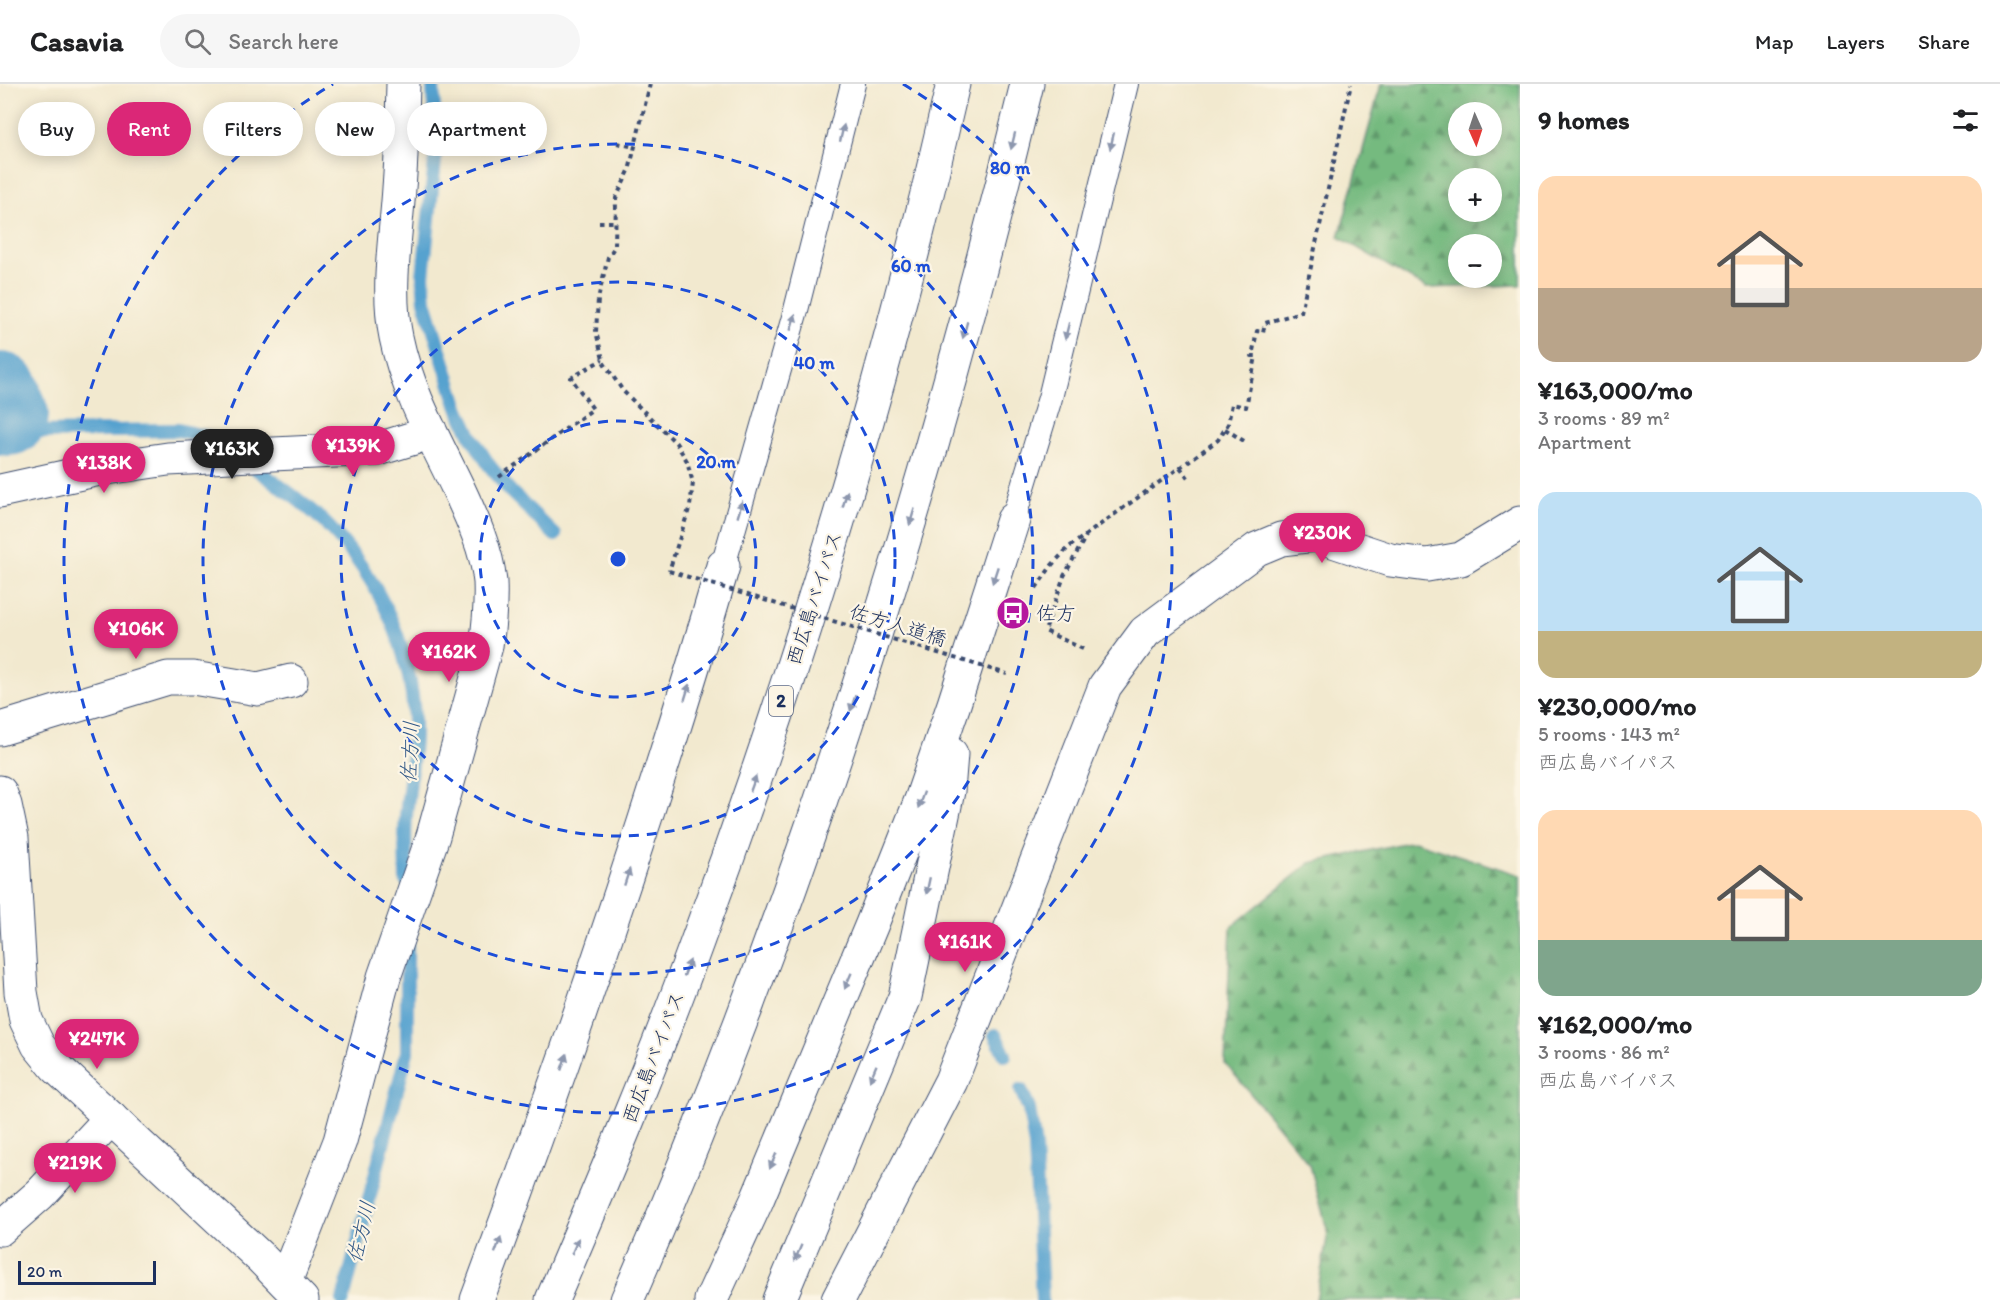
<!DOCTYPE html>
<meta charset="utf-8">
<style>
body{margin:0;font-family:Itim,"Klee One",sans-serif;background:#f6f6f6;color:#202124;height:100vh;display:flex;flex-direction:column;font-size:22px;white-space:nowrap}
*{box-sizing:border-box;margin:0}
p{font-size:20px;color:#757577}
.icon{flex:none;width:33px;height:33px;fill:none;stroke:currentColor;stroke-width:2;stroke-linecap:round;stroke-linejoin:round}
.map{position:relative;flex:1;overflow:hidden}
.details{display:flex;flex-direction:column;background:#fff;width:480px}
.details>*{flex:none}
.banner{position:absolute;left:18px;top:18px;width:570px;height:54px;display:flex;gap:12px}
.needle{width:39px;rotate:177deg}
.fabs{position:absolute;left:1448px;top:18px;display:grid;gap:12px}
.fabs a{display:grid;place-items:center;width:54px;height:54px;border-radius:50%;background:#fff;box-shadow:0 3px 15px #0003;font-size:30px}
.scale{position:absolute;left:18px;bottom:15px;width:138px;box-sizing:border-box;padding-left:6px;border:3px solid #1b2f5e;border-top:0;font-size:16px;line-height:21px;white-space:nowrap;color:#1b2f5e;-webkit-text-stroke:4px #fcf5e5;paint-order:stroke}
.price{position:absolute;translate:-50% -51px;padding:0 14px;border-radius:21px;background:#db2777;color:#fff;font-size:20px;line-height:39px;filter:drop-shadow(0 2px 3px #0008)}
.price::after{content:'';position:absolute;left:50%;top:36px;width:18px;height:14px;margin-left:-9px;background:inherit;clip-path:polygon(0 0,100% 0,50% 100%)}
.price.current{background:#222;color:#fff}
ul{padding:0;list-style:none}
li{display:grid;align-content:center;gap:12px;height:318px;padding:0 18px}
li span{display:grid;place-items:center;height:186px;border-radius:18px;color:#555}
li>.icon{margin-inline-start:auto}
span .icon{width:108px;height:108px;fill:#fffc;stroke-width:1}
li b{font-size:26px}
h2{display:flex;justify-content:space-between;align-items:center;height:72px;padding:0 18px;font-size:26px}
.chip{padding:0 21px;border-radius:27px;background:#fff;box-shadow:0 3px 15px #0003;font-size:21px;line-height:54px}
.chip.current{background:#db2777;color:#fff}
header{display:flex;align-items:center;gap:36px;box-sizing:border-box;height:84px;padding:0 30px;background:#fff;border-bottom:2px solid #e0e0e0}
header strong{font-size:28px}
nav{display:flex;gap:33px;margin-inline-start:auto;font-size:21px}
.search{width:420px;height:54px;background:#f6f6f6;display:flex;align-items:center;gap:15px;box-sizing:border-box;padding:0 21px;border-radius:33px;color:#757577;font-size:22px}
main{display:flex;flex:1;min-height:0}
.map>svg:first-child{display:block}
.forest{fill:url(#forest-firs);stroke:#48746e;stroke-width:1.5;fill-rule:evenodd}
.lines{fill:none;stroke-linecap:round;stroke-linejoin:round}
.stream{stroke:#56a2cf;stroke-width:14}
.river{stroke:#56a2cf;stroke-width:82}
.lane-casing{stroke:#3b4b6f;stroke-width:26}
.street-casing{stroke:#3b4b6f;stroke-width:35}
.secondary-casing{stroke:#3b4b6f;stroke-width:35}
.highway-casing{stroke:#3b4b6f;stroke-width:35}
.path{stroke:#3b4b6f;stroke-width:4;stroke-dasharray:4.5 4.5;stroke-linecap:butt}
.lane{stroke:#fff;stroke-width:24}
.street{stroke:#fff;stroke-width:33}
.secondary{stroke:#fff;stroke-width:33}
.highway{stroke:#fff;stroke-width:33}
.path-bridge{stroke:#3b4b6f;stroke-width:4;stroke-dasharray:4.5 4.5;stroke-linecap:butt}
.oneway{fill:#8d97ae}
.ring{fill:none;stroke:#1d4ed8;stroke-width:3;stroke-dasharray:10 8}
.labels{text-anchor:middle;stroke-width:4.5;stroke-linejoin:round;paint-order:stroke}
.shield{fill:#fcf5e5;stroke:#5e6a86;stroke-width:1.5}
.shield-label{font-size:18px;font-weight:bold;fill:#1b2f5e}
.street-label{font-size:20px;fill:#1b2f5e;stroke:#fcf5e5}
.poi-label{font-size:20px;fill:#1b2f5e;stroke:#fcf5e5;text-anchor:start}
.water-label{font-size:21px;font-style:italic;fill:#305786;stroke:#fcf5e5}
.centre{fill:#1d4ed8;stroke:#fcf5e5;stroke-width:3}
.ring-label{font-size:18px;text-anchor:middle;font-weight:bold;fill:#1d4ed8;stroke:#fcf5e5;stroke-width:4.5;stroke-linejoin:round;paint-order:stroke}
</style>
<header>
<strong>Casavia</strong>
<div class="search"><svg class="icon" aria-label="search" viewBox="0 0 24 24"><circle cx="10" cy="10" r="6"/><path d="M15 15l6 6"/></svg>Search here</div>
<nav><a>Map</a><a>Layers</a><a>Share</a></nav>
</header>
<main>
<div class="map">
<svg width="1520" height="1216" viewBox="0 0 1520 1216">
<defs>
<pattern id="forest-firs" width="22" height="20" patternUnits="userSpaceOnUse" patternTransform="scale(1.5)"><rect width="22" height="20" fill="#74ba7f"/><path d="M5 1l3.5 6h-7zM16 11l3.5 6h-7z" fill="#5e986b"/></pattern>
</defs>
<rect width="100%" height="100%" fill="#fcf5e5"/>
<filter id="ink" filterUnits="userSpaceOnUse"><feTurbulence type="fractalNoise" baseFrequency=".0167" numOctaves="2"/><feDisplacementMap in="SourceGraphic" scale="12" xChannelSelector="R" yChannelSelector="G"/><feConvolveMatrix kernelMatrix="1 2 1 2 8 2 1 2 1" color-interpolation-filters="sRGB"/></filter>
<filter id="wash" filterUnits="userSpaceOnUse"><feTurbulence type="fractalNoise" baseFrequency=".008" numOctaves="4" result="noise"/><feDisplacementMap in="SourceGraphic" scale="24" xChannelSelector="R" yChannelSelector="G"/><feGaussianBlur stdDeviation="1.35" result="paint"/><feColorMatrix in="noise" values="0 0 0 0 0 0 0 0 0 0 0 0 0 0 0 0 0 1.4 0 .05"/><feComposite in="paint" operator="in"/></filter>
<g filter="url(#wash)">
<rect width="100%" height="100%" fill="#f2e9cf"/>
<path class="forest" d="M1381,0h139v201l-94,3 -87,-51zM1458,28h33v34h-33zM1458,94h33v34h-33zM1458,160h33v34h-33z
M1414,757l106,34v425h-204l12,-67 -18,-68 -85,-102 6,-136 79,-64z"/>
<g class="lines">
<path class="stream" d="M433,0l3,67 -13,125 2,25 7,23 25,81 14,31 18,29 21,26 45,44
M8,331l16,11 13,6 141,-2 31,7 19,12
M244,376c29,22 61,42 86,68 49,51 82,121 84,193 1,32 -5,64 -8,95 -2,21 0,43 0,64
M995,951l10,20
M1021,1006l8,19 6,37 7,154
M343,1216l64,-248v-107"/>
<path class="river" d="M0,309l4,18 4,4"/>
</g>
</g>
<g filter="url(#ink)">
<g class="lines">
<g class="lane-casing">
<path id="lane" d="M1013,436l37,-122 76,-314
M723,482l73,-256 57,-226"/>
</g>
<g class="street-casing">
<path id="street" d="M0,407l100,-22 68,-10 210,-10 36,-11 16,-8
M0,645l168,-51h25l65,11 33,-8
M0,1145l40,-35 71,-76
M285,1198l55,-141 44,-164 49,-141 53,-190c3,-21 5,-42 4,-64 -3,-32 -18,-64 -32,-94 -23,-48 -51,-97 -62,-151 -10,-48 0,-100 3,-149 3,-35 3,-69 4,-104
M838,1216l113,-219 154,-395 40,-54 112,-83 24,-10 34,-4 75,25 37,5 34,-6 59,-36"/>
</g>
<g class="secondary-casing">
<path id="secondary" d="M0,708l5,13 7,33 9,154 5,28 12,25 18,22 206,192 40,41"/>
</g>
<g class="highway-casing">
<path id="highway" d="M477,1216c90,-242 174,-486 246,-734
M552,1216c51,-119 101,-237 145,-358 104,-280 190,-567 256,-858
M627,1216c172,-391 300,-801 400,-1216
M711,1216l46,-100 115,-276 49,-124 33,-96 59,-184
M779,1216l126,-303 43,-206 3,-37"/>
</g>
<path class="path" d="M650,0l-21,87 -13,27 -1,48 -7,11 -10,42 -2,33 8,31 19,28 53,52 11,18 6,22 -3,23 -21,65
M617,59l18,4
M599,138h16
M1225,345l19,12
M1180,383l9,12
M499,393l94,-68 -22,-31 32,-19
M1036,504l16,-23 17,-18 149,-107 10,-16 4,-20 14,3 10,-51h-4l5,-25 6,1 2,-9 36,-11 50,-228
M1083,565l-38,-18 19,-55 22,-40"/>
<use href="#lane" class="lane"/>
<use href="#street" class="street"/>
<use href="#secondary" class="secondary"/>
<use href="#highway" class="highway"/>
<path class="path-bridge" d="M669,487l338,103"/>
</g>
<defs><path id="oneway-solid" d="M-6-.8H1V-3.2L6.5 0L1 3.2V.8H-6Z" transform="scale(1.5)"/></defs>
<g class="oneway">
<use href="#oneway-solid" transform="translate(842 49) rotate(-77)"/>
<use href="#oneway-solid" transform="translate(1013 57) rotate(104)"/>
<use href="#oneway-solid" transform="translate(1112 57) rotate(103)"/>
<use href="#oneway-solid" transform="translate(793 238) rotate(-74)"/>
<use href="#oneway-solid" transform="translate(965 246) rotate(105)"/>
<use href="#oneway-solid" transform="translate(1067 247) rotate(104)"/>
<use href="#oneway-solid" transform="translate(845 415) rotate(-74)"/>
<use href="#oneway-solid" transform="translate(740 425) rotate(-74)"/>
<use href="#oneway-solid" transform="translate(912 433) rotate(107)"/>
<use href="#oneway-solid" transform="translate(995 491) rotate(108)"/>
<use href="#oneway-solid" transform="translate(687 608) rotate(-73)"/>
<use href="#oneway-solid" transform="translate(853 619) rotate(108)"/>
<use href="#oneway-solid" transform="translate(753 700) rotate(-70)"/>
<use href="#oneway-solid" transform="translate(921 716) rotate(110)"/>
<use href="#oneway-solid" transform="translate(627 793) rotate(-72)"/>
<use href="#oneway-solid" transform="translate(928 802) rotate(102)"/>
<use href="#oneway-solid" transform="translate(687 884) rotate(-69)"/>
<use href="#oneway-solid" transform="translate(848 897) rotate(113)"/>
<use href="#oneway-solid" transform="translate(564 978) rotate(-71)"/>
<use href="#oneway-solid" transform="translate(873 989) rotate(113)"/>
<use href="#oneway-solid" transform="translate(773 1077) rotate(113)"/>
<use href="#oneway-solid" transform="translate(498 1161) rotate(-70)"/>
<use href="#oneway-solid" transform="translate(575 1162) rotate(-67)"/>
<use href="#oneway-solid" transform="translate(798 1169) rotate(113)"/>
</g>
</g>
<g class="ring">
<circle cx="618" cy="475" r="138"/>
<circle cx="618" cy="475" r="277"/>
<circle cx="618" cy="475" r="415"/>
<path d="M903 0A554 554 0 1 1 333 0"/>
</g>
<defs>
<g id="bus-disc" transform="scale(1.725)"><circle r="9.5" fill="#b5179e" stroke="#fcf5e5"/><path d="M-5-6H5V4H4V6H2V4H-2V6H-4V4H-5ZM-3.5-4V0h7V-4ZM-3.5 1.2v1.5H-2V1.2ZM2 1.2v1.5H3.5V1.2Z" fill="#fff"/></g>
</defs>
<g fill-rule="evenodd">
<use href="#bus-disc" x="1013" y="529"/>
</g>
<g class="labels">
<rect class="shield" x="769" y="602" width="24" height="30" rx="4.5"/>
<g class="shield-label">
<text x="781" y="623">2</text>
</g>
<g class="street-label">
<text transform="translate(814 514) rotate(-72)" y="7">西広島バイパス</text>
<text transform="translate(898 541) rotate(17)" y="7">佐方人道橋</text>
<text transform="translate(653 973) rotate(-69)" y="7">西広島バイパス</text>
</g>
<g class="poi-label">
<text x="1036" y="536">佐方</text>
</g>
<g class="water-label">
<text transform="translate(410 668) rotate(-87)" y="7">佐方川</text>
<text transform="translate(361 1148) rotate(-76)" y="7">佐方川</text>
</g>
</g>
<circle cx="618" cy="475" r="9" class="centre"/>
<g class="ring-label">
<text x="1010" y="90">80 m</text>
<text x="911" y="188">60 m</text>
<text x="814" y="285">40 m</text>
<text x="716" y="384">20 m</text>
</g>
</svg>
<div class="fabs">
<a><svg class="needle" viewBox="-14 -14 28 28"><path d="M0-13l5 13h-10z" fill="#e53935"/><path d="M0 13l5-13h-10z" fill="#757577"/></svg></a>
<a>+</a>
<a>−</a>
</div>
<div class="scale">20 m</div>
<b class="price" style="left:353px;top:393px">¥139K</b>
<b class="price current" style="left:232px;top:396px">¥163K</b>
<b class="price" style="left:104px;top:410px">¥138K</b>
<b class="price" style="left:1322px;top:480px">¥230K</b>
<b class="price" style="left:136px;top:576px">¥106K</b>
<b class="price" style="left:449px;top:599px">¥162K</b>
<b class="price" style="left:965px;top:889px">¥161K</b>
<b class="price" style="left:97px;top:986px">¥247K</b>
<b class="price" style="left:75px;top:1110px">¥219K</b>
<div class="banner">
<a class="chip">Buy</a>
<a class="chip current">Rent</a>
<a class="chip">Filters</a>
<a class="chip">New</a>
<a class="chip">Apartment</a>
</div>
</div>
<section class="details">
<h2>9 homes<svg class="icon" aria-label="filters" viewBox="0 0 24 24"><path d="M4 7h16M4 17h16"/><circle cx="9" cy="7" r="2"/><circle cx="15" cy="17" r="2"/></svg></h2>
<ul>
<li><span style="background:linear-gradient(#ffd9b3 60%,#b9a48a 0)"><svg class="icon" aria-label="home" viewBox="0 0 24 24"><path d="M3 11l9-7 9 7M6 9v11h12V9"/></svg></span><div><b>¥163,000/mo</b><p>3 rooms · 89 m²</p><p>Apartment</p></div></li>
<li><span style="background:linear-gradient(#bfe0f5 75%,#c2b280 0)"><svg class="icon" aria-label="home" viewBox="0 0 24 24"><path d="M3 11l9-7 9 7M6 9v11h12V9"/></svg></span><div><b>¥230,000/mo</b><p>5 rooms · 143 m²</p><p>西広島バイパス</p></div></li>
<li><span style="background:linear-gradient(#ffd9b3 70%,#7fa58c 0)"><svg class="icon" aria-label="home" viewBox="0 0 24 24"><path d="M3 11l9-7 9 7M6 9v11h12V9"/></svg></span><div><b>¥162,000/mo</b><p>3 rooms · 86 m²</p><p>西広島バイパス</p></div></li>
</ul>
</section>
</main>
